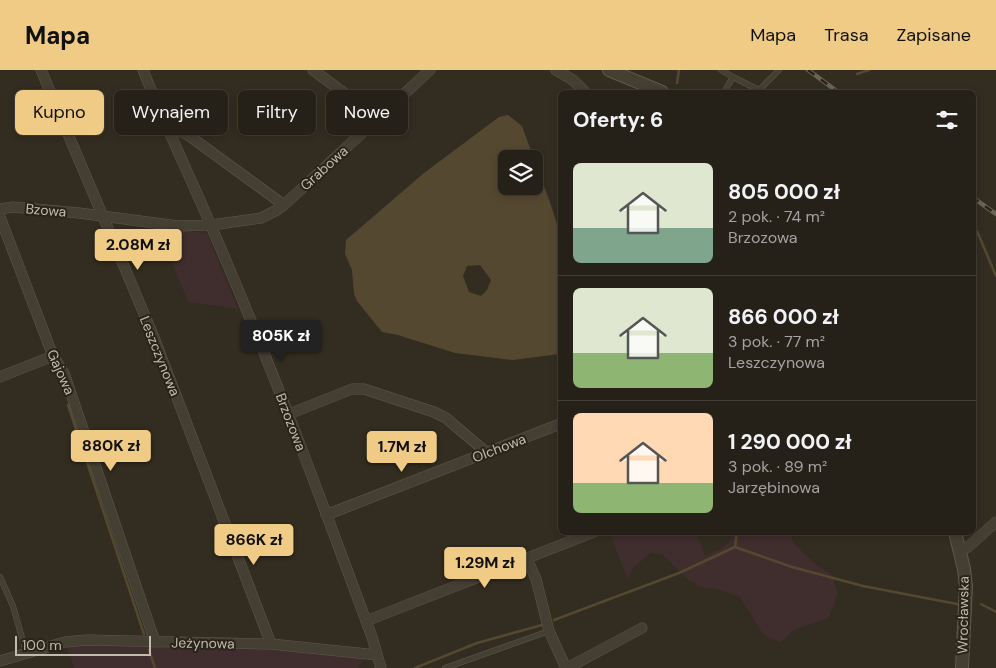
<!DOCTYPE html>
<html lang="pl">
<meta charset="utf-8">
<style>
body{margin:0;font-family:"DM Sans",sans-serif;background:#2e2921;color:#f1f3f6;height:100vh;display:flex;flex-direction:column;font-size:19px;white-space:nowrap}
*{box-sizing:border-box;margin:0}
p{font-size:16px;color:#a4a3a2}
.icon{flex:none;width:28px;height:28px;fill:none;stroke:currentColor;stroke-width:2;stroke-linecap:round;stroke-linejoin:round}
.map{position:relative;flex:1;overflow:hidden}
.panel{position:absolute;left:558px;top:20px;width:418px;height:445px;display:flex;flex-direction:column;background:#262118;border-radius:8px;box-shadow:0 2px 8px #0003,0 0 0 1px #423e37}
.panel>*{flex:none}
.hud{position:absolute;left:15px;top:20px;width:468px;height:45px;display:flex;gap:10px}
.tools{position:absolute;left:498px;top:80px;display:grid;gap:10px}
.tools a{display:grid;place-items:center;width:45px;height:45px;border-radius:8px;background:#262118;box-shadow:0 2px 8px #0003,0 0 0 1px #423e37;font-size:25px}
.scale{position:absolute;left:15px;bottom:12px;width:136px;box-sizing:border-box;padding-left:5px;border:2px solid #c1bbad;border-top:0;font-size:14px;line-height:18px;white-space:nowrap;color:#c1bbad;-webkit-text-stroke:4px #292319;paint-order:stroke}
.price{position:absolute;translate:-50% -42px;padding:0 11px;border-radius:5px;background:#efcb85;color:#111;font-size:16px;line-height:32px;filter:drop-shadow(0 1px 2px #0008)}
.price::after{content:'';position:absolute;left:50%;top:30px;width:15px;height:11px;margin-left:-8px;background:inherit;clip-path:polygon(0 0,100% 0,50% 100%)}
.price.current{background:#222;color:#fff}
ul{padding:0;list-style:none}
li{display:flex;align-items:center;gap:15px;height:125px;padding:0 15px}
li+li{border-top:1px solid #423e37}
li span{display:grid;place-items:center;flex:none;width:140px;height:100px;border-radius:8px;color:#555}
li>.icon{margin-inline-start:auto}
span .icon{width:60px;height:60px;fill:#fffc;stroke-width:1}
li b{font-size:21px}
h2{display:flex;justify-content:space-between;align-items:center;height:60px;padding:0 15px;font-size:21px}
.tag{padding:0 18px;border-radius:8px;background:#262118;box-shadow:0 2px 8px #0003,0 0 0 1px #423e37;font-size:18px;line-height:45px}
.tag.current{background:#efcb85;color:#111}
header{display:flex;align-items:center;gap:30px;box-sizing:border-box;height:70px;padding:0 25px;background:#efcb85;color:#111}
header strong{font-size:24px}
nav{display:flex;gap:28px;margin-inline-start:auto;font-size:18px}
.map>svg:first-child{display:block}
.green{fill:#402d2e}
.water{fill:#554831;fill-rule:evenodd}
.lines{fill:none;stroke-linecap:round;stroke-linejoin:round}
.stream{stroke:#554831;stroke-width:2.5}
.service-casing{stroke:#5f594e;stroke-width:6}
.minor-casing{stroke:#5f594e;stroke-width:11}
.tertiary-casing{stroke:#5f594e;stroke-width:14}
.service{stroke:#443e33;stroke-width:5}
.minor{stroke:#443e33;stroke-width:10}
.tertiary{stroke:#443e33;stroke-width:12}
.rail-casing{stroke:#6b6355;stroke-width:4.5}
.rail{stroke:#292319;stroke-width:2.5;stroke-dasharray:8;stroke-linecap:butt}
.labels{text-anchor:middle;stroke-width:4;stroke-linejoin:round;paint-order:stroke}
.street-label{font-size:14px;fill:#c1bbad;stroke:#292319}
</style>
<header>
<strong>Mapa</strong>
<nav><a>Mapa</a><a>Trasa</a><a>Zapisane</a></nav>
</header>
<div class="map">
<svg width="996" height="598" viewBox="0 0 996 598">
<rect width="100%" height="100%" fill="#332c20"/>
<path class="green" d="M158,158l49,5 31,76 -50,-7z
M623,462l74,1 8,23c11,-5 26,-11 28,-23h57l4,11 23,21 15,10 6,19 -9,24 -35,12 -14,13 -18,-10 -22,-36 -26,-9h-10l-16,-8 -25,-25 -12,-2 -18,15 -5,12 -17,-43z
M97,574l176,5 91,10 -6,9h-284l-8,-22z"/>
<path class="water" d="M508,45l14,11 30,82 8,26v120l-47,6 -58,-7 -57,-18 -16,-3 -25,-31 -3,-7 -2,-24 -7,-16 1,-14 78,-67 75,-56zM506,89h28v27h-28zM480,195l11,15 -4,10 -6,6 -12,-4 -6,-16 4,-10z"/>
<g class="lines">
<path class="stream" d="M857,4l12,-4
M677,13l2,-13
M977,161l19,45
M68,335l76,229
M735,477l57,20 71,19 94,18
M981,534l15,8
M554,550l125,-47 56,-26 2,-15
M149,580l6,18
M415,598l62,-25 65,-18"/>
<g class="service-casing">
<path id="service" d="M721,0l12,7
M724,22l9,-15 26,13 20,-20
M0,507l13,29 13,46
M445,598l104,-37"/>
</g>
<g class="minor-casing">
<path id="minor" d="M41,0l112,265 118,309
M143,0c21,53 46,104 68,156 59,135 110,273 161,411l9,31
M313,0l65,48
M556,0l17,10 12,12
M165,56l23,9 96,70
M0,139l13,-2 66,6 99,13 33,-1 50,-7 16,-8 7,-5 146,-135
M0,147l53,139 11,17 91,269
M0,307l53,-21
M289,344l63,-25h12l70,23 12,6 40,34
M326,445l234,-91
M960,480l8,-3 28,-25
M527,489l9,20 13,52 17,37
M366,551l228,-89
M0,591l65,-19 22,-2 184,4 106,11
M567,598l75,-40"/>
</g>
<g class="tertiary-casing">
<path id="tertiary" d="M609,0l53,22
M955,462l9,37 2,17 -4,82"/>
</g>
<use href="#service" class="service"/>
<use href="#minor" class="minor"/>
<use href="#tertiary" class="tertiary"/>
<g class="rail-casing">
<path id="rail" d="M808,0l30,22
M972,127l24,17"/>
</g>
<use href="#rail" class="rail"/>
</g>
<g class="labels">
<g class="street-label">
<text transform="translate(324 98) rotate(-42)" y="5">Grabowa</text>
<text transform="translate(46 140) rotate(5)" y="5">Bzowa</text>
<text transform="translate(160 286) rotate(68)" y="5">Leszczynowa</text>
<text transform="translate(61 302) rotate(66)" y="5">Gajowa</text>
<text transform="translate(291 352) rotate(69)" y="5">Brzozowa</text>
<text transform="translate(499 378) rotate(-21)" y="5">Olchowa</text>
<text transform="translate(963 545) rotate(-89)" y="5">Wrocławska</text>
<text transform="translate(203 573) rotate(1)" y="5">Jeżynowa</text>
</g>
</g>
</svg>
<div class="tools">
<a><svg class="icon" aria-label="layers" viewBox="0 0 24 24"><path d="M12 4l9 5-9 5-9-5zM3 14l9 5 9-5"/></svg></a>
</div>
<div class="scale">100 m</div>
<b class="price" style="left:138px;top:201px">2.08M zł</b>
<b class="price current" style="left:281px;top:292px">805K zł</b>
<b class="price" style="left:111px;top:402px">880K zł</b>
<b class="price" style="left:402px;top:403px">1.7M zł</b>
<b class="price" style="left:254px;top:496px">866K zł</b>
<b class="price" style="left:485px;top:519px">1.29M zł</b>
<div class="hud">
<a class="tag current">Kupno</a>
<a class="tag">Wynajem</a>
<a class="tag">Filtry</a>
<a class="tag">Nowe</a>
</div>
<section class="panel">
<h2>Oferty: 6<svg class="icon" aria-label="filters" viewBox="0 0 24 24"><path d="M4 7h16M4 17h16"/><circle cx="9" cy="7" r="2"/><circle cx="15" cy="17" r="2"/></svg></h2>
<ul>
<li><span style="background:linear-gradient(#dfe7d0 65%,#7fa58c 0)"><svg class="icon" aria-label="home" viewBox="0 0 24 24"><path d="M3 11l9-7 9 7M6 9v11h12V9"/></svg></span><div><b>805 000 zł</b><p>2 pok. · 74 m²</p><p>Brzozowa</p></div></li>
<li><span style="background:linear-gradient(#dfe7d0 65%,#8fb573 0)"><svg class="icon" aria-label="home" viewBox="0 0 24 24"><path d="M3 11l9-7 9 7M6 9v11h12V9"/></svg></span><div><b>866 000 zł</b><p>3 pok. · 77 m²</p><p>Leszczynowa</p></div></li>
<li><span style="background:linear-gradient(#ffd9b3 70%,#8fb573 0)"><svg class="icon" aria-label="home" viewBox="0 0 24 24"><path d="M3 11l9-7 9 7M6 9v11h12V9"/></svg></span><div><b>1 290 000 zł</b><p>3 pok. · 89 m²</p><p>Jarzębinowa</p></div></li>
</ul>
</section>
</div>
